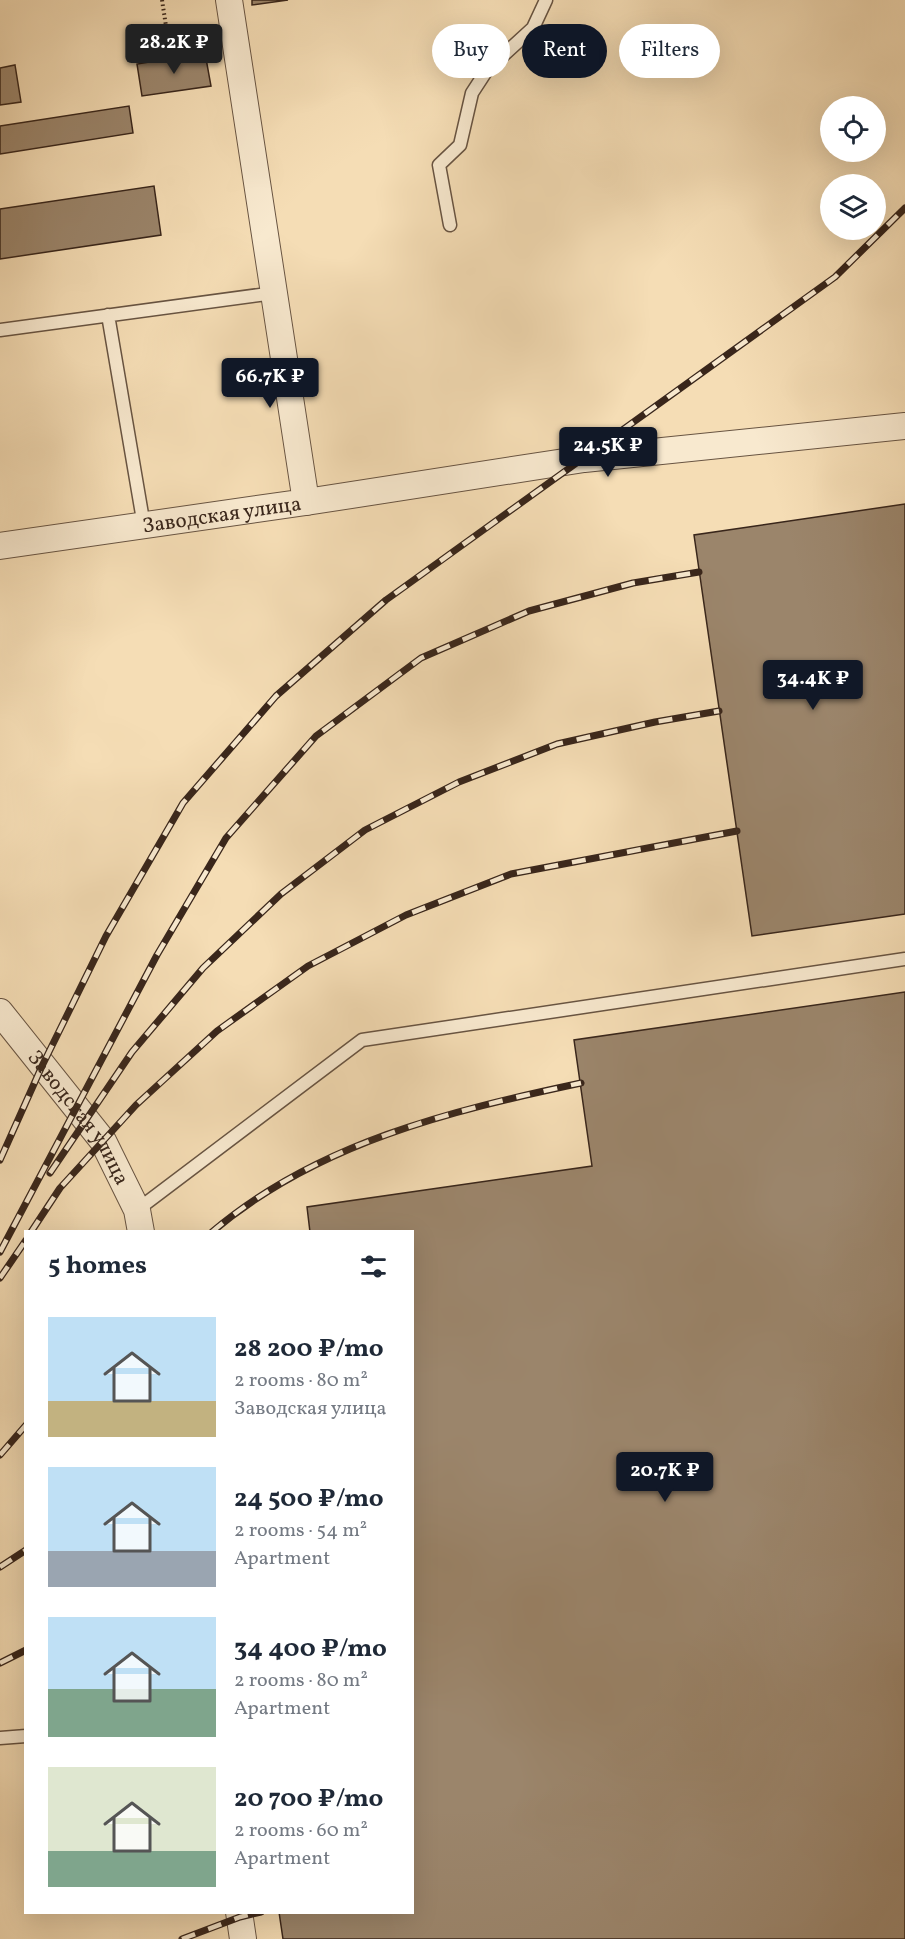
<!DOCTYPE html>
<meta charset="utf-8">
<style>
body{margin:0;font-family:Vollkorn,serif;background:#f2f2f3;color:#1f2937;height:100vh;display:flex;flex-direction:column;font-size:22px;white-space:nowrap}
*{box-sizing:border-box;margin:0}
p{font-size:20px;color:#747a83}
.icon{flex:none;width:33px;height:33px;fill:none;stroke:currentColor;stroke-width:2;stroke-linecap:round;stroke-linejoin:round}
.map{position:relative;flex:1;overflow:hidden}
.sheet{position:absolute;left:24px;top:1230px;width:390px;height:684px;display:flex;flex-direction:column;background:#fff;border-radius:0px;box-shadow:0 6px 24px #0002}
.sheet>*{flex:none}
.top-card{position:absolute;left:432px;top:24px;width:382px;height:54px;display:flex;gap:12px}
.buttons{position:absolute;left:820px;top:96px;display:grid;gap:12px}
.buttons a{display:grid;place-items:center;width:66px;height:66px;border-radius:50%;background:#fff;box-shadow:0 6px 24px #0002;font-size:30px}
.price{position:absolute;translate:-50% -51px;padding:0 14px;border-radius:6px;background:#111827;color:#fff;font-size:20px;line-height:39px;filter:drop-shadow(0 2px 3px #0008)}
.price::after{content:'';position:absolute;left:50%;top:36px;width:18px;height:14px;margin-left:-9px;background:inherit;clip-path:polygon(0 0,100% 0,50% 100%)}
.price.active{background:#222;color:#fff}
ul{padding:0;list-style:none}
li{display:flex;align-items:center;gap:18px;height:150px;padding:0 24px}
li span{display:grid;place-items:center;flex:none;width:168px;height:120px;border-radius:0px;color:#555}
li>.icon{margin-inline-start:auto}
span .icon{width:72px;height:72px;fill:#fffc;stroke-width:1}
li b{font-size:26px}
h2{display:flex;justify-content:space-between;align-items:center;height:72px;padding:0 24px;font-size:26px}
.chip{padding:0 21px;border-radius:27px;background:#fff;box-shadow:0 6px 24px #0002;font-size:21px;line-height:54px}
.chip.active{background:#111827;color:#fff}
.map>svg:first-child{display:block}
.building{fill:#9b856b;stroke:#39261b;stroke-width:1.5}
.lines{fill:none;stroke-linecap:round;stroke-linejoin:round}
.lane-casing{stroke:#685442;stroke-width:15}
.street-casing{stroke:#685442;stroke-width:28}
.path{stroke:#39261b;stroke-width:4;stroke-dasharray:1.5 3;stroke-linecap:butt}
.lane{stroke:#f8e9cf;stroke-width:12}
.street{stroke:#f8e9cf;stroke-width:26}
.rail-casing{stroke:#39261b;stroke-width:7}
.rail{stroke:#f8e9cf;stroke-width:4.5;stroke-dasharray:14;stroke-linecap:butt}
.labels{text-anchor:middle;stroke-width:6;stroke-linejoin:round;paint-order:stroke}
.street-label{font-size:21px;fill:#39261b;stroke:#f8e9cf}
</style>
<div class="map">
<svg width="905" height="1939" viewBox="0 0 905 1939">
<rect width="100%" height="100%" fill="#f5ddb5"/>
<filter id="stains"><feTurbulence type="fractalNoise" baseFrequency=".00333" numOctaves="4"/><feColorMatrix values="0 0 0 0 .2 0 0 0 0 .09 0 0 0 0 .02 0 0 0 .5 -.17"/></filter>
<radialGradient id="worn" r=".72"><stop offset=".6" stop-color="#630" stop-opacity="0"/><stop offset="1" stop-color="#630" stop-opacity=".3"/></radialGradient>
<path class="building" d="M252,0h36l-36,5z
M205,53l6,33 -69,10 -5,-32z
M15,65l6,37 -21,3v-37z
M129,106l4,27 -133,21v-28z
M154,186l7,49 -161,24v-50z
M905,504v410l-153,22 -58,-401z
M905,992v947h-622l-4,-27h133v-680h-102l-3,-25 285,-41 -18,-126z"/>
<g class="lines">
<g class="lane-casing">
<path id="lane" d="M450,225l-11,-60 21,-20 12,-52 15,-23 46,-42 13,-28
M108,315l36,211
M0,330l274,-37
M137,1210l225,-170 543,-81
M0,1738l26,-2"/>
</g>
<g class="street-casing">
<g id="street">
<path d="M306,502l278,-43 321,-33"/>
<path id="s1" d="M0,546l306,-44 -77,-502"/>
<path id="s2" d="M0,1012l103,129 34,69 4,22"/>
<path d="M239,1912l4,27"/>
</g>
</g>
<path class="path" d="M162,0l8,52"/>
<use href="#lane" class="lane"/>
<use href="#street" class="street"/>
<g class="rail-casing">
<path id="rail" d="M0,1160l42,-94 64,-130 77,-133 93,-107 110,-96 449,-323 70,-69
M50,1173l82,-121 71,-84 78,-74 84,-64 94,-48 98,-38 98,-22 64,-11
M31,1232l29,-44 76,-83 81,-74 91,-65 98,-51 105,-41 226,-43
M212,1232c105,-89 237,-121 369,-149
M0,1252l157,-297 69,-117 90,-102 105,-78 108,-47 104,-28 66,-11
M0,1278l26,-38
M0,1455l26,-30
M0,1567l26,-17
M0,1663l26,-13
M182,1939l58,-22 21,-5"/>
</g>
<use href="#rail" class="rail"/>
</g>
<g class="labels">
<g class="street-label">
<text dy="7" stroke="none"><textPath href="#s1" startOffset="224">Заводская улица</textPath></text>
<text dy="7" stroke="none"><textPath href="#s2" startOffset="132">Заводская улица</textPath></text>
</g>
</g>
<rect width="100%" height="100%" filter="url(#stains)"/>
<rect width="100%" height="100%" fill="url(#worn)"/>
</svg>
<div class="buttons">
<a><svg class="icon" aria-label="locate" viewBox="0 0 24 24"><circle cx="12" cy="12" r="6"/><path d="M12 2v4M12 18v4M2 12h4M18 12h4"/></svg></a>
<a><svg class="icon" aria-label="layers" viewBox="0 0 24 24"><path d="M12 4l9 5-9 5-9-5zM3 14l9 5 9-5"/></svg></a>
</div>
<b class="price active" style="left:174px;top:75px">28.2K ₽</b>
<b class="price" style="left:270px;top:409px">66.7K ₽</b>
<b class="price" style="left:608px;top:478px">24.5K ₽</b>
<b class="price" style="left:813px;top:711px">34.4K ₽</b>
<b class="price" style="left:665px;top:1503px">20.7K ₽</b>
<div class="top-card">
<a class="chip">Buy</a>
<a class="chip active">Rent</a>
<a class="chip">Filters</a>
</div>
<section class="sheet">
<h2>5 homes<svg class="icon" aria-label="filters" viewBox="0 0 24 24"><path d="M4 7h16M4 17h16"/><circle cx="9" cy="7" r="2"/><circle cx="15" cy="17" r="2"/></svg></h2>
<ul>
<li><span style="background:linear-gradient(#bfe0f5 70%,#c2b280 0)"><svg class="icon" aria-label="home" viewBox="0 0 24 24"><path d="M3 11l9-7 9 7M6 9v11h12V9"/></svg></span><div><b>28 200 ₽/mo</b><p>2 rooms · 80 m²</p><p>Заводская улица</p></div></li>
<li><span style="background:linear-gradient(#bfe0f5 70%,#9aa5b1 0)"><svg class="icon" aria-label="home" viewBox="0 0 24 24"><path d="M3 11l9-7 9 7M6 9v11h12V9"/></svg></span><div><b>24 500 ₽/mo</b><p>2 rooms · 54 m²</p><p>Apartment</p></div></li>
<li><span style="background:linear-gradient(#bfe0f5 60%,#7fa58c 0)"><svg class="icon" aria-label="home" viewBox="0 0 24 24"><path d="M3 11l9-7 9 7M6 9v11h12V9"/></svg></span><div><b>34 400 ₽/mo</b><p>2 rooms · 80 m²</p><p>Apartment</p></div></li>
<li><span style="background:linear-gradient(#dfe7d0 70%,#7fa58c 0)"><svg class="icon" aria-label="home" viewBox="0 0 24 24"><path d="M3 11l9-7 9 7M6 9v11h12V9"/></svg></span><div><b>20 700 ₽/mo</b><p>2 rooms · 60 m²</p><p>Apartment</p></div></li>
</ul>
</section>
</div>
